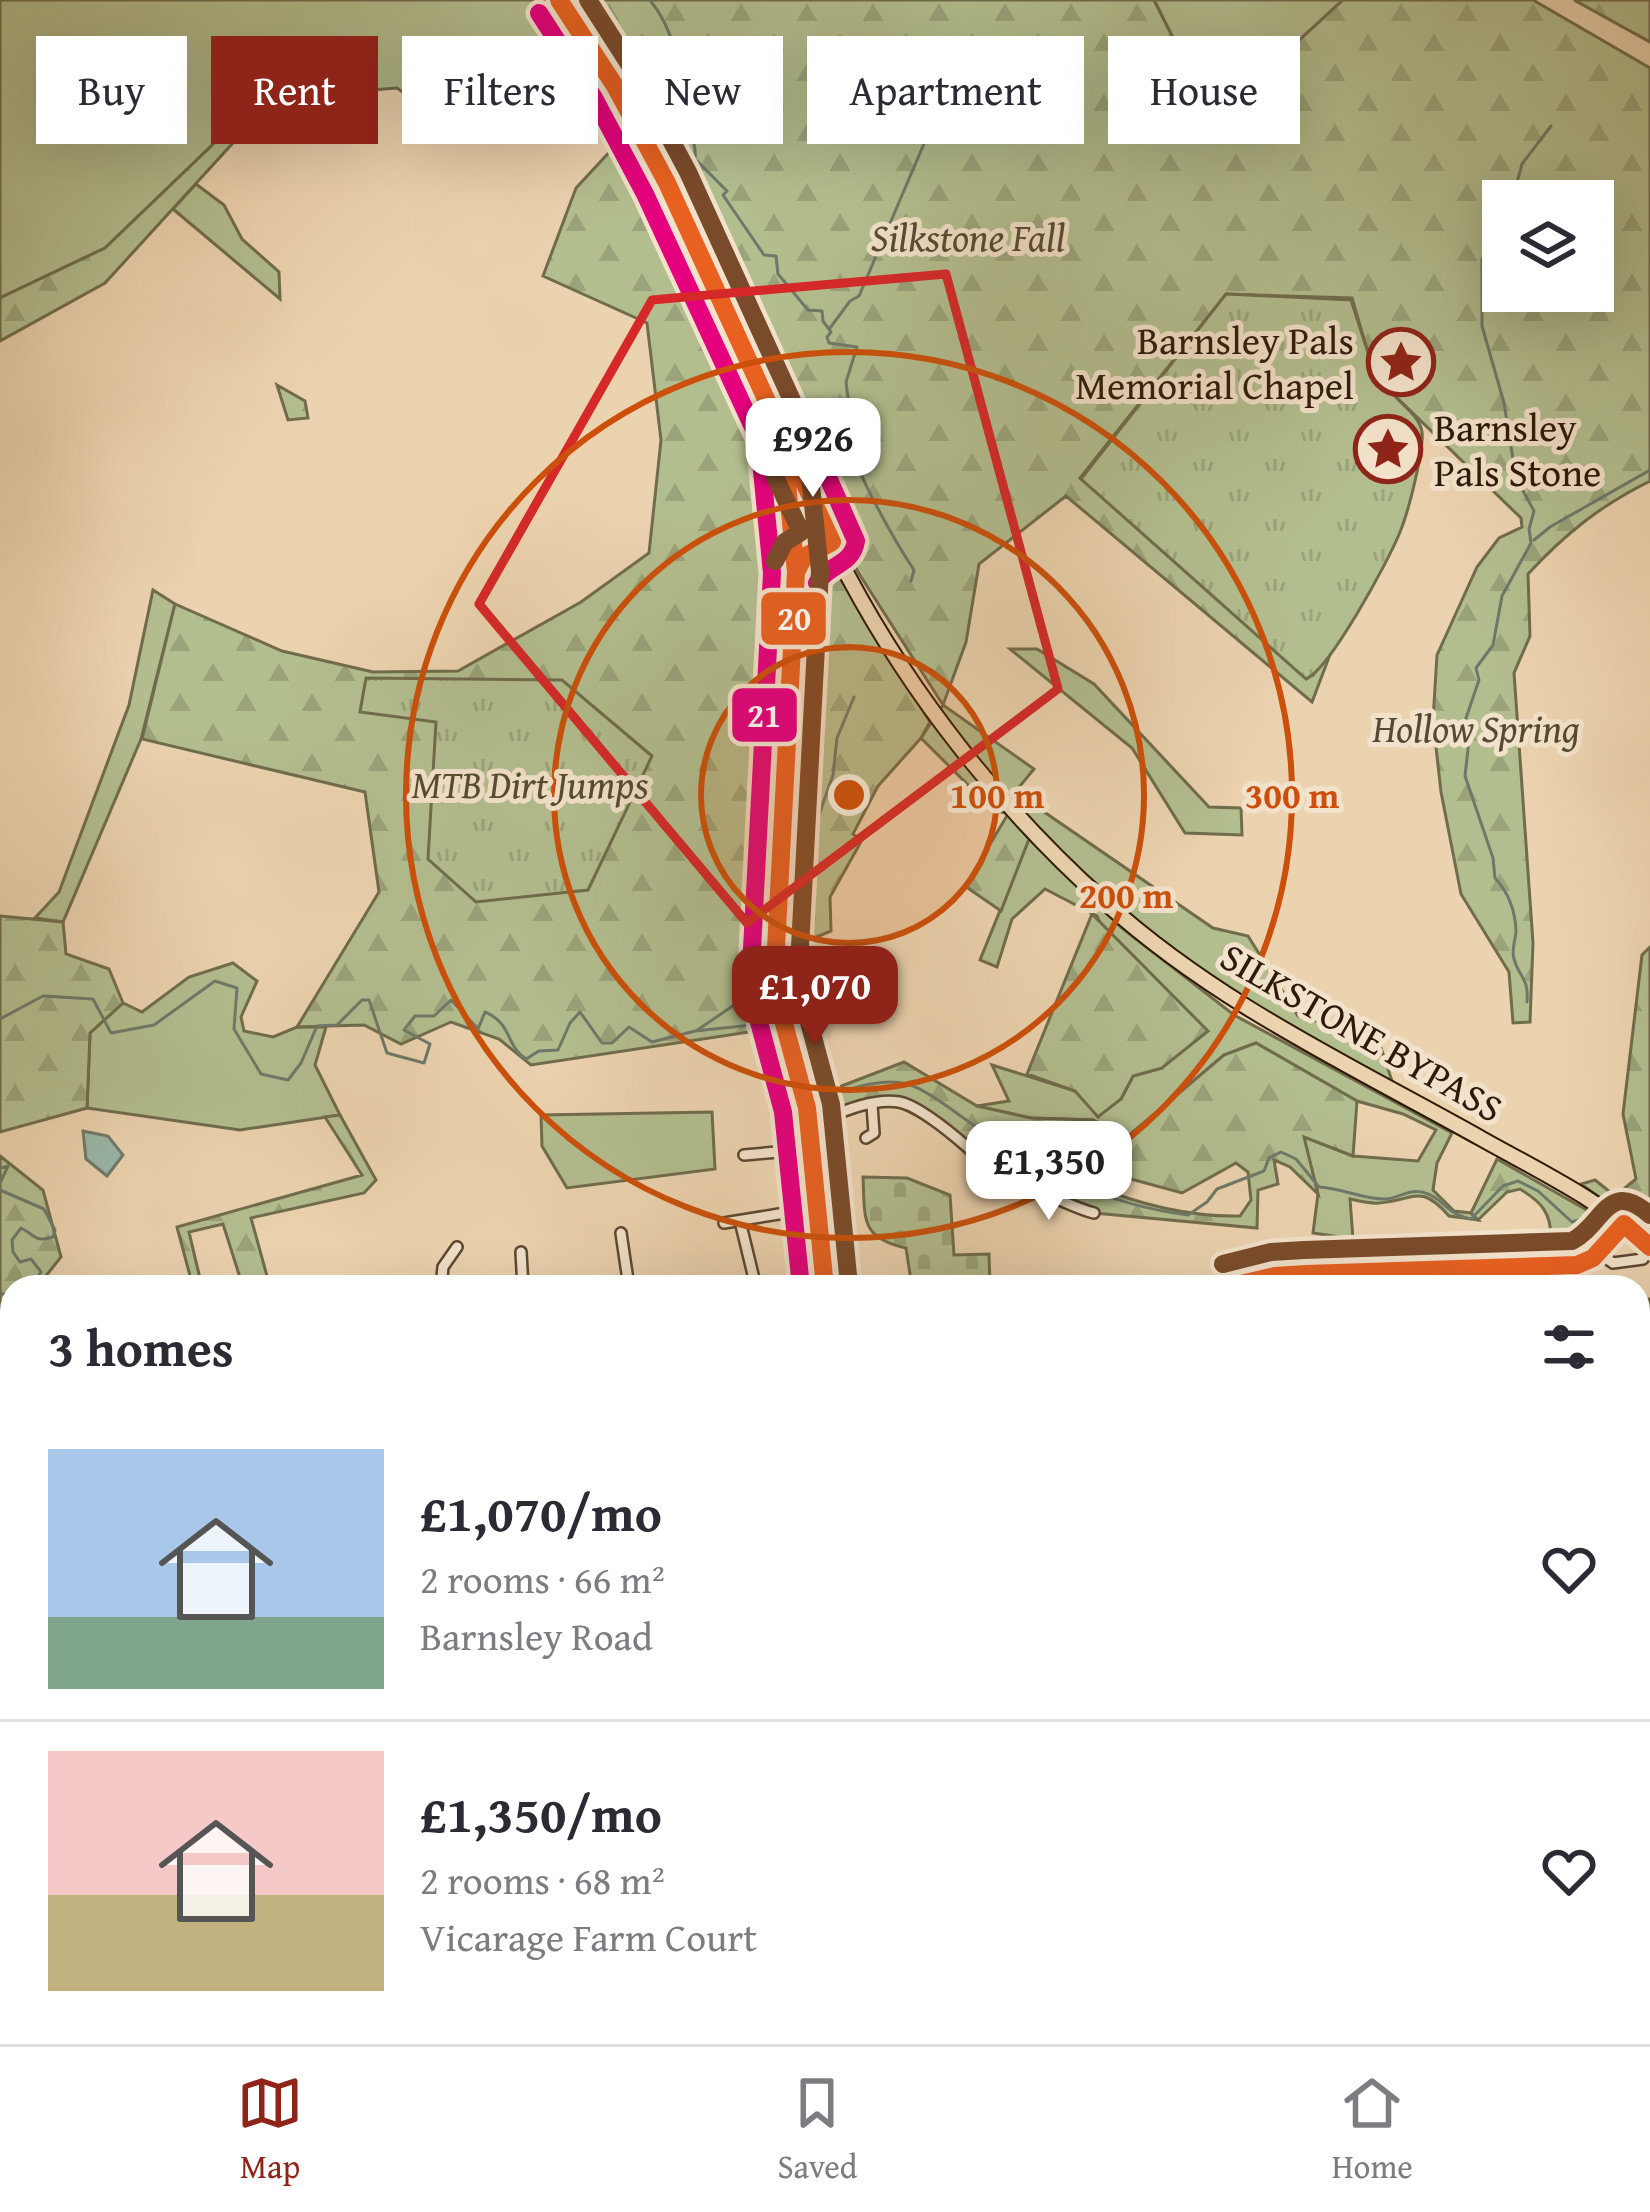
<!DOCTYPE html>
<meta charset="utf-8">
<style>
body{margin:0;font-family:"Gentium Book Plus",serif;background:#f7f7f7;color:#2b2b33;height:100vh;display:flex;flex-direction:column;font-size:45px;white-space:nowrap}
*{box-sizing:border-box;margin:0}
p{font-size:39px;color:#7c7c81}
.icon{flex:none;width:66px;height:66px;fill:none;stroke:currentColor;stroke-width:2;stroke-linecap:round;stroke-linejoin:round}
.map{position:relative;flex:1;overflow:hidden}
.panel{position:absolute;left:0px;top:1275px;width:1650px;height:771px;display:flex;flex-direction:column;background:#fff;border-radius:36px 36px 0 0;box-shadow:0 12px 48px #0002}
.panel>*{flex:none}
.hud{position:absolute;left:36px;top:36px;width:1578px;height:108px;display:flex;gap:24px}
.tools{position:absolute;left:1482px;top:180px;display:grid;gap:24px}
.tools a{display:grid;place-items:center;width:132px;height:132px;border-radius:0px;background:#fff;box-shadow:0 12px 48px #0002;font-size:60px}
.price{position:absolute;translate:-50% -102px;padding:0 27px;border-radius:24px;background:#fff;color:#222;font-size:39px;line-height:78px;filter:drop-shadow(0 3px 6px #0008)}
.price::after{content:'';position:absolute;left:50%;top:72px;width:36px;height:27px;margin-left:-18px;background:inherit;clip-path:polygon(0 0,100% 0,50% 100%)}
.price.selected{background:#8f2418;color:#fff}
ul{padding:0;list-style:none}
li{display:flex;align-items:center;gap:36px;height:300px;padding:0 48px}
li+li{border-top:3px solid #e1e1e2}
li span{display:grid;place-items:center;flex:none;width:336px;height:240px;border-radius:0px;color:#555}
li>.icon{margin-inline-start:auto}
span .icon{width:144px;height:144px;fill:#fffc;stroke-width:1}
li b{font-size:51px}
h2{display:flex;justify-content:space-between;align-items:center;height:144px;padding:0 48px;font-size:51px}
.tag{padding:0 42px;border-radius:0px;background:#fff;box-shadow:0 12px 48px #0002;font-size:42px;line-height:108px}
.tag.selected{background:#8f2418;color:#fff}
.tab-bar{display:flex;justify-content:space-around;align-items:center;height:168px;border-top:3px solid #e1e1e2;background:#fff;font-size:33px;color:#7c7c81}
.tab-bar a{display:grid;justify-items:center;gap:6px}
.tab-bar .selected{color:#8f2418}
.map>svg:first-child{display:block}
.green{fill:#b3be8f;stroke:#706c4c;stroke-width:3}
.forest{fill:url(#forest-firs);stroke:#706c4c;stroke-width:3;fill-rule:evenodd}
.cemetery{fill:url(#cemetery-stones);stroke:#706c4c;stroke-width:3}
.park{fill:url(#park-tufts);stroke:#706c4c;stroke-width:3}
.water{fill:#99b8a9;stroke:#6e7969;stroke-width:3}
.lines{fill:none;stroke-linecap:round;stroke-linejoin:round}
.stream{stroke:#6e7969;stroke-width:3}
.minor-casing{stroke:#5d4832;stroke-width:14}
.tertiary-casing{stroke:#5d4832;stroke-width:15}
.trunk-casing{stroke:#2d1a08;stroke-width:18}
.minor{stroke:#f3e2cb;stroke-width:9}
.tertiary{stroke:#f3e2cb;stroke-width:10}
.trunk{stroke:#ecd3af;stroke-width:14}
.bus-1-casing{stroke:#f3e2cb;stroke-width:27}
.bus-2-casing{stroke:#f3e2cb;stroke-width:27}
.bus-3-casing{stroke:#f3e2cb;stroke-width:27}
.bus-1{stroke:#e86121;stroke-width:18}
.bus-2{stroke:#e5007d;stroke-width:18}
.bus-3{stroke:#7a4b2a;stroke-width:18}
.marked{fill:none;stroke:#d62828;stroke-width:9;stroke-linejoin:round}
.ring{fill:none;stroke:#cc500b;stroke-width:6}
.labels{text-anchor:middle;stroke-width:10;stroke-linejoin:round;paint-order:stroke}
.park-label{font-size:39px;font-style:italic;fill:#554b30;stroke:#f3e2cb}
.poi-label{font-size:39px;fill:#2d1a08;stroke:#f3e2cb;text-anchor:end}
.street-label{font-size:39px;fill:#2d1a08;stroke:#f3e2cb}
.centre{fill:#cc500b;stroke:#f3e2cb;stroke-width:6}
.ring-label{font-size:36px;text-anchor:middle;font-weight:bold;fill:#cc500b;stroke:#f3e2cb;stroke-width:10;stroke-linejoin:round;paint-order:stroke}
.line-badge{stroke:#f3e2cb;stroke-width:4.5}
.badge-label{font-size:33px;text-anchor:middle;font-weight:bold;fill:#fff}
</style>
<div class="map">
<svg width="1650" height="2044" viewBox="0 0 1650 2044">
<defs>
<pattern id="forest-firs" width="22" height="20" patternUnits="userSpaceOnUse" patternTransform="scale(3)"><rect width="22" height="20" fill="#b3be8f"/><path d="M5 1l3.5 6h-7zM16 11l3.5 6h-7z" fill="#9aa37a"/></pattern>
<pattern id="cemetery-stones" width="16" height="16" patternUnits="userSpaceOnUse" patternTransform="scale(3)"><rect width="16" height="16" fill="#b3be8f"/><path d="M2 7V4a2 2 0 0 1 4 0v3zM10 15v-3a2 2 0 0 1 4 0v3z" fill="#9aa37a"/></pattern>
<pattern id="park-tufts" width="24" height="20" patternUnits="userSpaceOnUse" patternTransform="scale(3)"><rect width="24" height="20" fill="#b3be8f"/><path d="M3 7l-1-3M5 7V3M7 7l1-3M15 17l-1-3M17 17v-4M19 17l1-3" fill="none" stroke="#9aa37a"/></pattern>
</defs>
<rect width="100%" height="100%" fill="#ecd3af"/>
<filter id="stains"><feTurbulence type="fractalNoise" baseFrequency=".00167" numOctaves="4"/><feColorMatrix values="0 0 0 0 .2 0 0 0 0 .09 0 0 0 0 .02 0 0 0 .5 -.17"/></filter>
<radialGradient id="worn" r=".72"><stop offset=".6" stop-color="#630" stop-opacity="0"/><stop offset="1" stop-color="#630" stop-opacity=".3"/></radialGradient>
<path class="green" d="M0,0h554l51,78 -17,16 -126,8 -20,18 -45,-32 -118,9 -26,24 2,-17 -150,144 -105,50z
M1154,0h189l-84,77 -77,-21z
M196,184l28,21 18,34 37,33 1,27 -107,-90z
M153,590l22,14 -34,135 -78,183 -28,-4 24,-26 70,-187z
M1010,649h27l57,35 115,123 32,1 1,27 -57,-2 -53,-85z
M943,705l91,64 -19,23 198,136 35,8 50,80 80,23 15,45 -87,-44 -147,-98 -134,-124 -32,-8 -72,-72z
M1029,839l93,89 112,87 218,118 -15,30 -4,27 21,21 17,2 7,7 -29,-4c-29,-33 -34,-16 -70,-13 -9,1 -20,-2 -29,-4l3,40 -40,-6 5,-39 -15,-58 50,20 65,5 18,-31 -33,-16 -46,-13 -101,-58 -32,12 -98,83 -33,-18 -62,-2 -54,-12 32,-5 -17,-36 83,26 46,8 12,-23 29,-8 -65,-152 -52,-27 -33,30 -15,48 -17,-7z
M233,963l24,18 -16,36 3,14 29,6 24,-10h29l-11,38 25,50 -100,15 -153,-22 3,-75 33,-30 19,9 47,-35z
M712,1112l3,57 -148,19 -25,-42 -1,-31z
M1638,1299h12v74l-1,4 -9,2z"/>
<path class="forest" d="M575,0h579l28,56 77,21 84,-77h190l117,68v413c-49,24 -85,53 -122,93l2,62 -16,37 19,270 -3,79 -17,1 -4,-51 -48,-78 -20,-102 -8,-72 4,-65 40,-88 22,-29 23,-11 -1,-9 -133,-129 19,-52 -36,26 -19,-65 -126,-4 -146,184 233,197 18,-23 -19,50 -246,-206 -87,68 -13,78 -23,63 -85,-133 -176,-391zM1503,201h90v90h-90z
M1574,0h76v42z
M256,103l-3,18 -148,162 -105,58v-43l105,-50z
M628,132l35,57 50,107 119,269 98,157 -9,16 -43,48 -25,48 9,6 -32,57 1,34 -56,23 -7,8 7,66 -244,37 -32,-26 -48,-17 -50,22 -37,-19 -67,2 82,-135 -14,-100 -223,-53 33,-135 107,47 91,21 85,-1 123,-69 68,-49 12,-113 -14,-117 -104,-47 33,-88z
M277,385l28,16 3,17 -20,2z
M1008,814l21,25 -28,72 -36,-25z
M1092,914l116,117 -46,37 -29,8 -12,23 -23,18 -23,-26 -48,-17z
M0,916l63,6 3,32 43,15 14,34 -33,30 -3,75 -87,24z
M1650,947v286l-69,-49 14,-4 20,16 21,-17 -13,-65 19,-159z
M1256,1043l101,58 -4,55 -49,-19 14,57 -28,-27 -16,-7 4,24 -20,6 -1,38 -163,-15 -74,-27 -12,3 -10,-15 -92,-71 -21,-1 -76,23 -5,-32 17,1 83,-32 73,44 54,12 62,2 33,18 98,-83zM1236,1163l12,9 3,28 -11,16c-50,1 -102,-12 -148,-31l2,-16 88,24z
M340,1115l36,65 -12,13 -113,25 19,69h-27l-20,-63 -34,8 13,55h-9l-16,-60 185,-52 -37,-58z
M0,1156l43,34 18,67 -24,30h-25v30l-12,14z
M1497,1159l102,58 4,10c-16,40 -57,31 -93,32v-16l41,-5c0,-26 -10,-36 -31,-49l-13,3 -29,28 -7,-7z
M12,1481v48l-12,-3v-43z
M246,2034h89l3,10h-87z"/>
<path class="cemetery" d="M863,1177l44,1 43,17 4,60 35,-1 1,33h-78l-6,-39c-46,-10 -41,-29 -43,-71z"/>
<path class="park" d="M1226,294l125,6 20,62 37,-25 17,28 -36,24c9,14 31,26 33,43 2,19 -14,81 -22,100 -11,28 -70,137 -94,147l-225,-200z
M366,678l196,2 90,76 -64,134 -112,12 -48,-43 8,-137 -76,-10z"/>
<path class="water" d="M83,1131l25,5 15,19 -16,21 -21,-17z"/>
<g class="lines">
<path class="stream" d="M650,0c28,35 28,69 34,111 2,17 13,29 11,48l32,32 -4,4 41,60 12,1 2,18 30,36 14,1 1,10 8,11 -4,5 2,6 28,4 -11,35 2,16 -7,12 4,30 7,5c1,24 46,101 62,125l-3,11
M1512,201l10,-37 29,-38
M1503,219l-10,27 -11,13v67l22,77 12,75 18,33 -5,18 2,14 -29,53 -9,49 -17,23 3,12 -14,41 4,19 -4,36 28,82 2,20c13,14 20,33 21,52 0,10 -5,18 -2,29 5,19 15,18 13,43
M830,328l20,-27 9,-5 73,-171 -5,-20 7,-26 -6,-30
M1534,540l16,-13 100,-57
M794,918l12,-30 7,-56 20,-57 4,-37 17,-41
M0,1019l43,-23 50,3 18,34 43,-8 61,-44 22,7 -3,41 27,45 27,6 13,-17 16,-37 20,-1 25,-25h7l18,53 37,10 6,-19 -26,-14 11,-14h19l17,-16 27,29 7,-17c28,12 20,33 41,47l13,-8 19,-1 12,-27 10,-11 22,31h10l17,-16 23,15 43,-11 76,-8 22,81 5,-1
M696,1031l63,-43
M808,1101c31,-6 66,-25 99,-17 20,5 52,32 71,44 71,45 124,76 210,87l19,-13 10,-13 47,-18 5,-13 12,-6 15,7 23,28c22,1 46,13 67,12 13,-1 23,-10 36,-7 23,6 21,21 49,27l32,-33 15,-5 20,10 34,31 23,-7
M0,1168l8,-2 -8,17
M1063,1179l34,-1
M0,1190l44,19 11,21 -2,7c-18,6 -18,-2 -32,-9l-9,12 1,12 7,10 11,-3 10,13 -7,11 -9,4
M1612,1206l19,-10 19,10
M0,1294h12
M0,1437l12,28
M0,1566l12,-9
M277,2034l9,10
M1503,2034l3,10"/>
<g class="minor-casing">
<path id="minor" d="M809,1125c26,-10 62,-28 90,-23 25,4 95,65 109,87 25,-7 60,18 86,24
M866,1138l8,-5 -2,-28
M744,1155l67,-6
M740,1221l16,66
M724,1223l61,-10
M621,1233l8,54
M521,1252l2,35
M1599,1253l14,10 30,-4
M441,1287l2,-20 14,-20
M1638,1460h12
M1638,1568l12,-7"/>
</g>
<g class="tertiary-casing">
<path id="tertiary" d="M784,451l12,121 -21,395 7,49 25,92 18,179
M797,569l7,-12 28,-15
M1228,1287l47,-11 31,-2 271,-9 16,-7 31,-34
M0,1531l12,3"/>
</g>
<g class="trunk-casing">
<path id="trunk" d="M559,0c39,62 78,122 111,188 62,128 112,262 178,388 65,122 155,235 258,327 112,101 246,163 376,236 57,32 121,62 168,108"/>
</g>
<use href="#minor" class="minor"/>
<use href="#tertiary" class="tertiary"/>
<use href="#trunk" class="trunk"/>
<g class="bus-1-casing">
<path id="bus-1" d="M559,0l56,86 52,97 115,251 14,138 -21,395 7,49 25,92 18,179
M796,572l8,-15 28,-15 -35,-75
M1228,1287l47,-11 31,-2 271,-9 16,-7 31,-34 26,23"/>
</g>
<g class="bus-2-casing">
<path id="bus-2" d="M539,13l55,85 51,96 114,246 13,133 -21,395 8,54 24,90 18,175
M817,583c11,-19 35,-17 39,-42l-37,-84"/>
</g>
<g class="bus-3-casing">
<path id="bus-3" d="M588,0l48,75 52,97 117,257 15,142 -21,395 7,45 25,93 18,181
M775,561l10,-19 16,-10 -26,-55
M1223,1264l48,-12 33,-2 268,-9c32,-17 36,-63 78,-26"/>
</g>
<use href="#bus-1" class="bus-1"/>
<use href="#bus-2" class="bus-2"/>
<use href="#bus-3" class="bus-3"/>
</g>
<path class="marked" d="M946,274l112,415 -311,234 -268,-319 173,-304z"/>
<circle cx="849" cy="795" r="148" fill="#cc500b" fill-opacity=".12"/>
<g class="ring">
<circle cx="849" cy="795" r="148"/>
<circle cx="849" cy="795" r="295"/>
<circle cx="849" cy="795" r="443"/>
</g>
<defs>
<g id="sight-ring" transform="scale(3.45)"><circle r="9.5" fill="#f3e2cb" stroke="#8f2418" stroke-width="1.5"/><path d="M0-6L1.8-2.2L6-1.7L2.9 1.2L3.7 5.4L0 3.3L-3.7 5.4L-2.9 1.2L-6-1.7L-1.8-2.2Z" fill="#8f2418"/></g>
</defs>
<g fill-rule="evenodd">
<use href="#sight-ring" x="1401" y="362"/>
<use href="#sight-ring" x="1388" y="449"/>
</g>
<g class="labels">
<g class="park-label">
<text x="968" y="251">Silkstone Fall</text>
<text x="1476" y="742">Hollow Spring</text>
<text x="530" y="798">MTB Dirt Jumps</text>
</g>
<g class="poi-label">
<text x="1354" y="354">Barnsley Pals<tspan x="1354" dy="45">Memorial Chapel</tspan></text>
<text x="1434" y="441" text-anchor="start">Barnsley<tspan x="1434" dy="45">Pals Stone</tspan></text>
</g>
<g class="street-label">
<text transform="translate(1362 1032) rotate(30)" y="14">SILKSTONE BYPASS</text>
</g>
</g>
<circle cx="849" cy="795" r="18" class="centre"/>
<g class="ring-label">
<text x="997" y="808">100 m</text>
<text x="1292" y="808">300 m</text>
<text x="1126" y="908">200 m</text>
</g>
<g class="line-badge">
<rect x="759" y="590" width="69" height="57" rx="12" fill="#e86121"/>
<rect x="730" y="686" width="69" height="58" rx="12" fill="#e5007d"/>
</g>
<g class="badge-label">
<text x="794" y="630">20</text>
<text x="764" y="727">21</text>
</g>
<rect width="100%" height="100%" filter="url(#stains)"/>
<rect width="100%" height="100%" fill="url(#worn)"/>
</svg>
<div class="tools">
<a><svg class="icon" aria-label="layers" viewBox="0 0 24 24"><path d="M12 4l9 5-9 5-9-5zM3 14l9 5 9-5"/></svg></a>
</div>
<b class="price" style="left:813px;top:500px">£926</b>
<b class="price selected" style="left:815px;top:1048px">£1,070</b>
<b class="price" style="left:1049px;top:1223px">£1,350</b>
<div class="hud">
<a class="tag">Buy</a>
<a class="tag selected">Rent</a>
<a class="tag">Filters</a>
<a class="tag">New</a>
<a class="tag">Apartment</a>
<a class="tag">House</a>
</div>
<section class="panel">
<h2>3 homes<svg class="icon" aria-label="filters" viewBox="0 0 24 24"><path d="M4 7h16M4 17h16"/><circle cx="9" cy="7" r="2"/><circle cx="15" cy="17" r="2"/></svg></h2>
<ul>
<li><span style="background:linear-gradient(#a9c7e8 70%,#7fa58c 0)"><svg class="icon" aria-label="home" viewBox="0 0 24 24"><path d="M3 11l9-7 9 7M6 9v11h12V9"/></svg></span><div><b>£1,070/mo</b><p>2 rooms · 66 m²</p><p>Barnsley Road</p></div><svg class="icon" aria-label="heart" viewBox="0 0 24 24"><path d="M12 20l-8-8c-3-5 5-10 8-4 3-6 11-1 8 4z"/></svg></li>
<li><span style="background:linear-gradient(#f6c9c9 60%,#c2b280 0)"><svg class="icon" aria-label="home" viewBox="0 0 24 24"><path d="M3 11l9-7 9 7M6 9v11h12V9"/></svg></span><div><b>£1,350/mo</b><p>2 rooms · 68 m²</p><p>Vicarage Farm Court</p></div><svg class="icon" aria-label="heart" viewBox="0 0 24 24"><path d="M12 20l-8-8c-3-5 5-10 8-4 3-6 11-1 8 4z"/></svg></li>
</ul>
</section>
</div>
<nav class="tab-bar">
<a class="selected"><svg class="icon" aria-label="map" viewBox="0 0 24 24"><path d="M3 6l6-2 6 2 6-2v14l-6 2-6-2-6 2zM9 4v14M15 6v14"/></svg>Map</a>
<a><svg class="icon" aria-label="saved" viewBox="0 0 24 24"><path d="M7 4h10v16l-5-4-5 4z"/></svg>Saved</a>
<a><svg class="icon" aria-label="home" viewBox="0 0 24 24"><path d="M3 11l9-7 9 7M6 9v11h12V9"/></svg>Home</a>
</nav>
